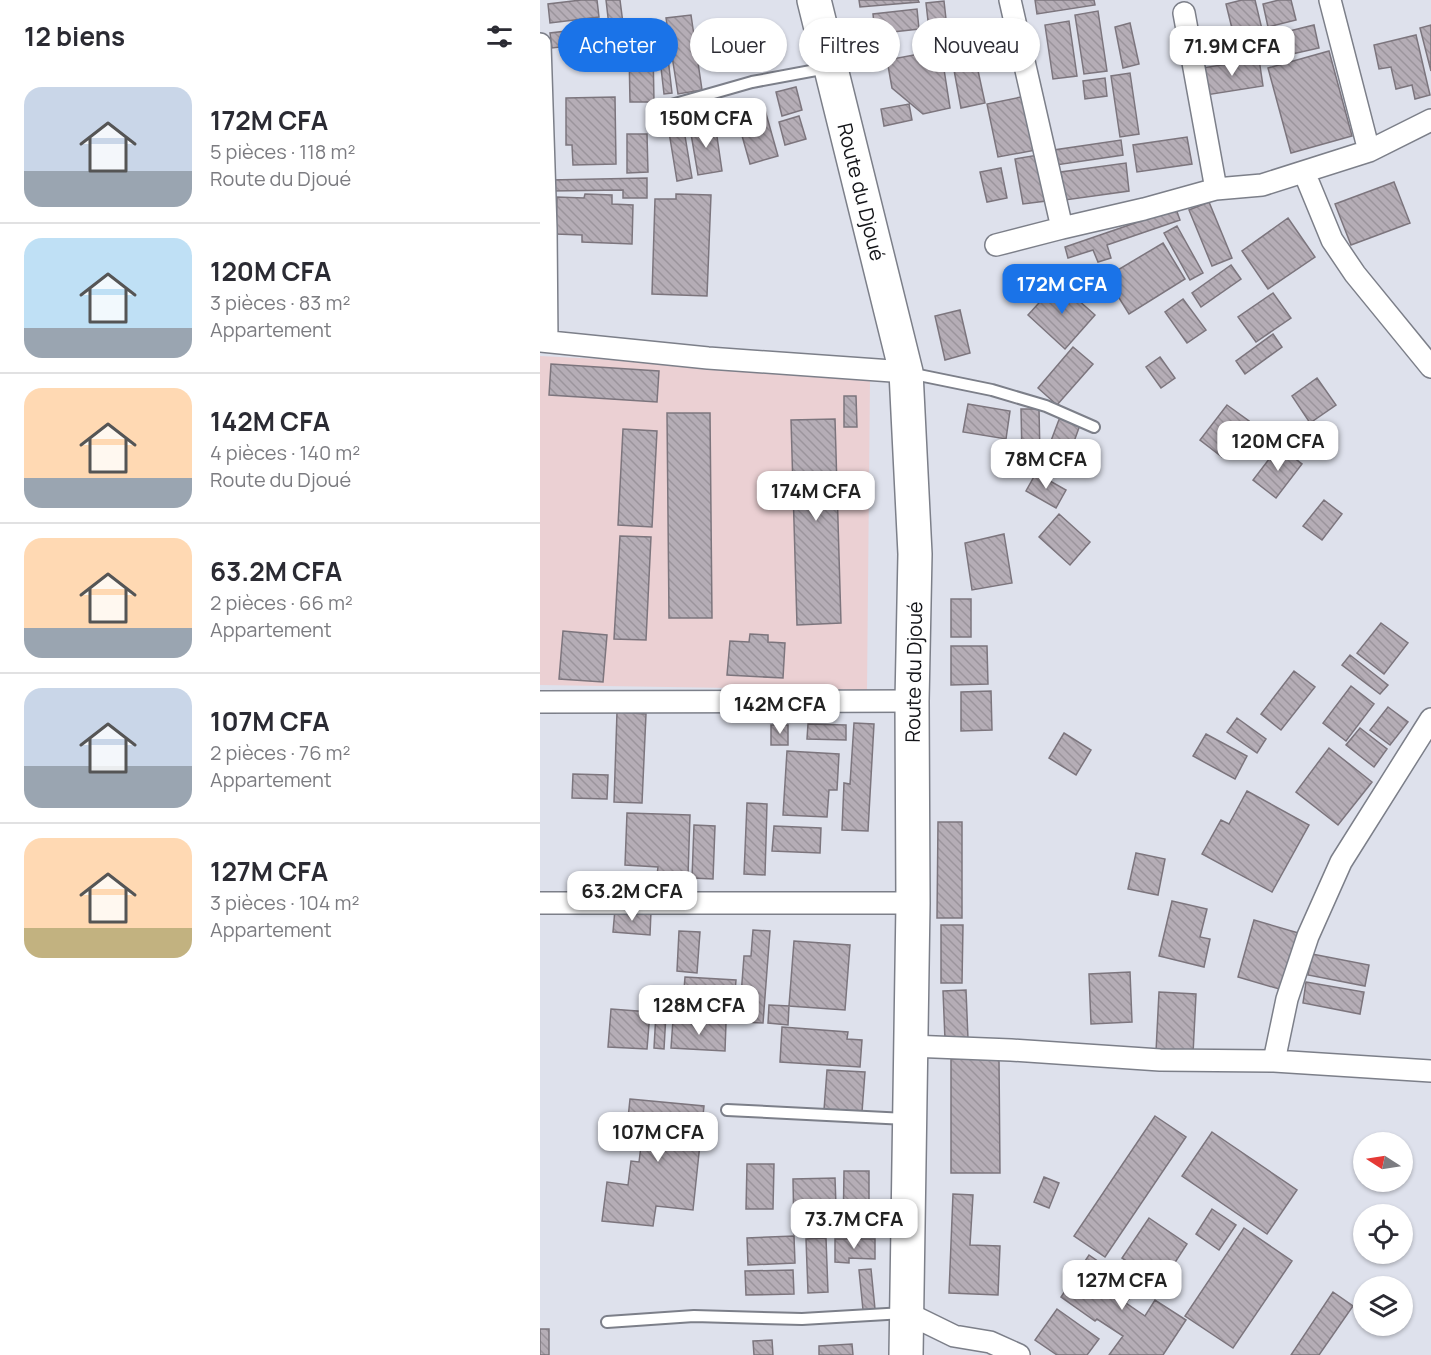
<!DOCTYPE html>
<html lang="fr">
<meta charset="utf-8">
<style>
body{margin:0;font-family:Manrope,sans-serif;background:#f7f7f7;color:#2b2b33;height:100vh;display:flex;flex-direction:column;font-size:22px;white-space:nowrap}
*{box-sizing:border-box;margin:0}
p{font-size:20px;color:#7c7c81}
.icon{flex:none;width:33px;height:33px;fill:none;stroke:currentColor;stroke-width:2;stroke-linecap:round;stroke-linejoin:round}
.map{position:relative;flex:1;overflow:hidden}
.details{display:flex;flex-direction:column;background:#fff;width:540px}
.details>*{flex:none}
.hud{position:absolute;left:18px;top:18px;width:570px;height:54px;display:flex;gap:12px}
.needle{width:39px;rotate:282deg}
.controls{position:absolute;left:813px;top:1132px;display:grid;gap:12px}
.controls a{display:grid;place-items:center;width:60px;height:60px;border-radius:50%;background:#fff;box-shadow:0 2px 4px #0004;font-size:30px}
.price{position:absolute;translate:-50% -51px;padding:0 14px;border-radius:12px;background:#fff;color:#222;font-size:20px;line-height:39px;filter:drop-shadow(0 2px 3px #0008)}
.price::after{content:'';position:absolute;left:50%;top:36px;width:18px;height:14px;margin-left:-9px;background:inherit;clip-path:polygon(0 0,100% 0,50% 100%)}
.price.selected{background:#1a73e8;color:#fff}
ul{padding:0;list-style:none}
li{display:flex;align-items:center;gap:18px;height:150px;padding:0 24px}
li+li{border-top:2px solid #e1e1e2}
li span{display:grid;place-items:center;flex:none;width:168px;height:120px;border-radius:18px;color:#555}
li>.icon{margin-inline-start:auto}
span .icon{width:72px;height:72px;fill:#fffc;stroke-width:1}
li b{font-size:26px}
h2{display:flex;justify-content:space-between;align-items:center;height:72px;padding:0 24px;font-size:26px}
.chip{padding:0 21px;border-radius:27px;background:#fff;box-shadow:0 2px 4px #0004;font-size:21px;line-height:54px}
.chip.selected{background:#1a73e8;color:#fff}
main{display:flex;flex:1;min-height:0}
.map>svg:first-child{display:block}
.education{fill:#ebd0d3}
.building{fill:url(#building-back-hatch);stroke:#7c757d;stroke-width:1.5}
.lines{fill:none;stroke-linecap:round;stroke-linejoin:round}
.service-casing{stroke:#7c7f89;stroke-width:14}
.minor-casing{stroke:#7c7f89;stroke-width:24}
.primary-casing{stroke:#7c7f89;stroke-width:36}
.service{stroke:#fff;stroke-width:10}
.minor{stroke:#fff;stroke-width:21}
.primary{stroke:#fff;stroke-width:33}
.labels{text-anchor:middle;stroke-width:5;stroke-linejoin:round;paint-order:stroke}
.street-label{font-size:20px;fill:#131418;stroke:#fff}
</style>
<main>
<section class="details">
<h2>12 biens<svg class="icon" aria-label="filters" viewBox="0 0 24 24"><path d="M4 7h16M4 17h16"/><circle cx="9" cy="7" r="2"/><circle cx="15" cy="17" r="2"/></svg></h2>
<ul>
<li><span style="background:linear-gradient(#c9d6e8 70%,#9aa5b1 0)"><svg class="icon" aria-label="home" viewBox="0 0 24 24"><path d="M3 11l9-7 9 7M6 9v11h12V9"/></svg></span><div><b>172M CFA</b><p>5 pièces · 118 m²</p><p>Route du Djoué</p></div></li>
<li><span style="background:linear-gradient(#bfe0f5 75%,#9aa5b1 0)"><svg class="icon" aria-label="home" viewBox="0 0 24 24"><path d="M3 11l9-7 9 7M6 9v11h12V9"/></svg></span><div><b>120M CFA</b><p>3 pièces · 83 m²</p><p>Appartement</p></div></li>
<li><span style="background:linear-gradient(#ffd9b3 75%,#9aa5b1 0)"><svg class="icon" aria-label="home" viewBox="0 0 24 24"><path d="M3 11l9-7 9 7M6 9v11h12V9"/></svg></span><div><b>142M CFA</b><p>4 pièces · 140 m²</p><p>Route du Djoué</p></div></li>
<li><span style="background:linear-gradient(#ffd9b3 75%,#9aa5b1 0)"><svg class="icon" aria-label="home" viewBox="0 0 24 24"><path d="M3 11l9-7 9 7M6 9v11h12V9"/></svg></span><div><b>63.2M CFA</b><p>2 pièces · 66 m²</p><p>Appartement</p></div></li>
<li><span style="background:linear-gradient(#c9d6e8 65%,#9aa5b1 0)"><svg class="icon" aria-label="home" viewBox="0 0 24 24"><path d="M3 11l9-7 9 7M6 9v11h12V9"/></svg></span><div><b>107M CFA</b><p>2 pièces · 76 m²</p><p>Appartement</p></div></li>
<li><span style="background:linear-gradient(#ffd9b3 75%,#c2b280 0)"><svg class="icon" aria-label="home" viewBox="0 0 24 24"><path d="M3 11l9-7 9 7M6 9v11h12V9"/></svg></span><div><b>127M CFA</b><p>3 pièces · 104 m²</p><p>Appartement</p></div></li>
</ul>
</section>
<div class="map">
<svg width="891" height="1355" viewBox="0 0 891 1355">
<defs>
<pattern id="building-back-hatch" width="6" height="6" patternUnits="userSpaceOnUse" patternTransform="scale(1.5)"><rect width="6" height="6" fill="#b5adb6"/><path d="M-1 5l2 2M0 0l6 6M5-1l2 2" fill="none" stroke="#9b949c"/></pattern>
</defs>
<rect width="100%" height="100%" fill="#dee1ec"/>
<path class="education" d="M0,356l118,6 212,18 -3,310 -327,-5z"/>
<path class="building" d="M41,0h16l2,17 -49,6 -2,-19z
M66,0h14l5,39 -73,9 -2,-15 59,-7z
M319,0h59l1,2 -59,5z
M495,0h59l1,5 -58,9z
M702,0h13l11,46 -28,7 -12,-49z
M739,0h12l5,20 -28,7 -5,-23z
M404,1l4,36 -18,2 -4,-36z
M377,9l2,20 -44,5 -2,-20z
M558,11l9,60 -23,3 -9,-59z
M151,15l11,75 -24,4 -12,-76z
M529,21l8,55 -24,3 -8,-54z
M121,23l3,17 -33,6 -2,-17z
M590,23l9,41 -16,4 -8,-41z
M774,25l5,23 -45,10 -5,-22z
M891,25v46l-11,-43z
M876,35l14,60 -15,4 -3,-14 -16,4 -5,-22 -12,2 -5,-24z
M113,49l1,53h-24l-1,-52z
M401,50l9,58 -27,6 -31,-26 -5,-28z
M789,51l23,85 -61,17 -23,-85z
M128,58l4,35 -8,1 -4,-35z
M719,59l4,27 -57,9 -4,-27z
M437,66l8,37 -24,5 -7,-38z
M590,73l9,61 -19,3 -9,-61z
M565,78l2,18 -22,3 -2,-18z
M256,87l6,23 -20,6 -6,-24z
M486,96l10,54 -38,7 -11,-53z
M75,97l1,67 -43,1 -1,-20h-6v-47z
M369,104l3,16 -28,6 -3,-17z
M225,110l13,46 -28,8 -13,-46z
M259,116l7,23 -21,6 -6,-23z
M175,123l7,48 -24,4 -8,-47z
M143,124l9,54 -15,3 -9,-55z
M87,134h20l1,38 -21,1z
M647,137l5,27 -55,8 -4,-27z
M581,140l2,15 -67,10 -2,-15z
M498,155l8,46 -23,3 -8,-45z
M586,163l3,28 -64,9 -4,-28z
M461,168l6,30 -20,4 -7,-30z
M107,178v20h-24v-8l-73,1v-11z
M854,182l16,41 -59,22 -16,-41z
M45,194l27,1v9l21,1 -1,39 -50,-2v-7l-26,-1 1,-37 27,1z
M136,194l35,1 -4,101 -55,-2 3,-95h21z
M669,202l23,56 -20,8 -23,-56z
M636,209l4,11 -73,25 4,13 -13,4 -5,-12 -25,8 -3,-11z
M748,218l27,39 -47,32 -26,-38z
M637,226l26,47 -13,7 -26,-47z
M623,243l22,36 -56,35 -23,-37z
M691,265l10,14 -40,28 -9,-14z
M518,282l37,33 -30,34 -37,-34z
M733,293l18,25 -35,24 -18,-25z
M643,299l23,31 -19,13 -22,-31z
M420,310l10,43 -25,7 -10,-44z
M733,334l9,13 -37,27 -9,-13z
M533,347l20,17 -36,41 -19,-17z
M620,357l15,21 -14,10 -15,-21z
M11,364l108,7 -2,31 -108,-7z
M777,378l19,27 -26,18 -18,-27z
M304,396h12l1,31h-13z
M428,404l42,7 -4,28 -43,-7z
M687,405l22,16 -27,36 -22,-17z
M481,409h18l1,47h-18z
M127,413h43l2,205h-43z
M520,417l20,8 -13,36 -21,-7z
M295,419l6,204 -44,2 -6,-205z
M83,429l34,2 -5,96 -34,-2z
M739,446l23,18 -26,34 -23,-18z
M496,473l30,17 -10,18 -30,-17z
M784,500l18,14 -20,26 -19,-14z
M519,514l31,28 -20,23 -31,-28z
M464,534l8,49 -40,7 -7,-47z
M80,536l31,1 -5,103 -32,-1z
M411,599h20v38h-20z
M841,623l27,20 -24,31 -27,-21z
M23,631l44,4 -4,47 -44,-3z
M210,634l18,1v7l17,1 -2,35 -56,-3 3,-34 19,1z
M411,646h36l1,38 -37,1z
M810,655l38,30 -8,9 -38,-29z
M754,671l21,16 -34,43 -20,-16z
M811,686l23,18 -28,37 -23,-18z
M451,691l1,39 -31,1v-39z
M848,707l20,15 -18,23 -20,-15z
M77,712l29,2 -4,89 -28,-1z
M697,718l29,21 -9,14 -30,-21z
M314,723l20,1 -6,107 -26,-1 2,-47 6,1z
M268,724l38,1v15l-39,-1z
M231,725h17v20h-17z
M820,728l27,21 -13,18 -28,-22z
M524,733l27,17 -15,25 -27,-17z
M666,734l41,22 -12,23 -42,-23z
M789,748l43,34 -34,43 -42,-33z
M247,751l52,3 -2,36h-8l-2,27 -44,-2z
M33,774l35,1 -1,24 -35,-1z
M707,791l62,34 -37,67 -70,-38 19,-34 8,4z
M207,803l20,1 -2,71 -21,-1z
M87,813l63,2 -2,61 -31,-1 1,-8 -33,-2z
M398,822h24v96h-25z
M154,825l21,1 -2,53 -21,-1z
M234,826l47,2 -1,25 -48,-2z
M596,853l29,6 -7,36 -30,-6z
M632,901l35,8 -7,28 10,2 -6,28 -45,-11z
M75,909l36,2 -1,24 -37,-3z
M714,920l48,14 -16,57 -48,-14z
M401,925h22l-1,58h-21z
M213,930l17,1 -7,92 -24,-1 5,-66h7z
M139,931l21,1 -3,41 -20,-2z
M254,941l56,4 -5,65 -56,-4z
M772,954l57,11 -4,21 -57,-11z
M590,972l2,50 -41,2 -2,-50z
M145,977l51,3 -3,37 -51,-3z
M766,982l58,10 -4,22 -57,-11z
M426,990l2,49 -23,1 -2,-49z
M619,992l37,2 -3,60 -37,-2z
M229,1005l20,1 -1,19 -20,-2z
M71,1009l39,3 -3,37 -39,-2z
M116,1013l10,1 -2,35 -10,-1z
M133,1020l53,3 -1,28 -54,-3z
M242,1027l66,5 -1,7 15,1 -2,27 -80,-5z
M411,1059h48l1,114h-49z
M287,1070l38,2 -3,40 -38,-2z
M90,1099l74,7 -11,104 -37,-4 -3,20 -51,-5 5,-39 21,3 3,-24 8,1 4,-32 -16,-2z
M615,1116l31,21 -81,120 -31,-21z
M672,1132l85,58 -30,44 -85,-58z
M207,1164h27l-1,45h-27z
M304,1171h25v63l-26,-1z
M504,1177l15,6 -10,25 -15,-6z
M295,1178l2,55 -43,1 -1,-55z
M413,1194l20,1 -3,50 30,1 -2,49 -49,-2z
M672,1209l24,16 -17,25 -23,-16z
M609,1218l38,26 -26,40 -39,-26z
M704,1228l48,33 -59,87 -48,-32z
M254,1236l1,27 -47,2 -1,-27z
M286,1238l2,54 -20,1 -2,-54z
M295,1239h40v20l-26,-1v5l-14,-1z
M549,1255l48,33 -11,15 19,13 10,-16 31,20 -23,35h-54l14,-19 -26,-17 -2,2 -34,-24z
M331,1269l4,40 -12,1 -4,-40z
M253,1270l1,24 -48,1 -1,-24z
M793,1292l20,14 -34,49h-28z
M517,1309l42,30 -12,16h-30l-22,-15z
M0,1329h9v26h-9z
M232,1340l1,15h-19l-1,-14z
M312,1344l1,11h-34v-9z"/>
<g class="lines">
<g class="service-casing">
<path id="service" d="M121,108l91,-26 75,-14
M369,373l83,17 54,16 48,21
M187,1110l179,9
M67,1322l87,-6 108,3 102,-6"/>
</g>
<g class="minor-casing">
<path id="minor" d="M470,0l52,228
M790,0l39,151
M644,13l32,176
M0,44l6,185 1,112
M764,172l28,68 23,34 76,93
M456,245l66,-17 82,-19 72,-20 46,-4 107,-34 62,-31
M0,341l168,17 198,14
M0,702l372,-1
M0,903h373
M370,1046l101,4 149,10 114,1 157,10
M734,1061l13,-62 21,-63 33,-74 90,-143
M367,1313l47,23 36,6 29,13"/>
</g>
<g class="primary-casing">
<path id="primary" d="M274,0l92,372 9,182 -3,147 1,202 -7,452"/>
</g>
<use href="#service" class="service"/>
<use href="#minor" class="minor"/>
<use href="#primary" class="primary"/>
</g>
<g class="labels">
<g class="street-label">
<text transform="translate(321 192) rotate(76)" y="7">Route du Djoué</text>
<text transform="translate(374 672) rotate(-89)" y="7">Route du Djoué</text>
</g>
</g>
</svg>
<div class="controls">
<a><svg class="needle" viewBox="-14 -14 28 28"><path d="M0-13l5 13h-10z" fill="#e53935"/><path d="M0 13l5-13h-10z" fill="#7c7c81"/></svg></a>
<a><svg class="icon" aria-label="locate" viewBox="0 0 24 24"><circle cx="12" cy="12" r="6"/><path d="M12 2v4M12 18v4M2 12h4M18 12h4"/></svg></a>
<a><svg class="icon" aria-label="layers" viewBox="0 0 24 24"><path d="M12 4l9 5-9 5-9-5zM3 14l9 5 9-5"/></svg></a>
</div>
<b class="price" style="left:692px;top:77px">71.9M CFA</b>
<b class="price" style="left:166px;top:149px">150M CFA</b>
<b class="price selected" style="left:522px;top:315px">172M CFA</b>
<b class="price" style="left:738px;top:472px">120M CFA</b>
<b class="price" style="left:506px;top:490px">78M CFA</b>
<b class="price" style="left:276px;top:522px">174M CFA</b>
<b class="price" style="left:240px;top:735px">142M CFA</b>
<b class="price" style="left:92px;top:922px">63.2M CFA</b>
<b class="price" style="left:159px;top:1036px">128M CFA</b>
<b class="price" style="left:118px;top:1163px">107M CFA</b>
<b class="price" style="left:314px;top:1250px">73.7M CFA</b>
<b class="price" style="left:582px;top:1311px">127M CFA</b>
<div class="hud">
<a class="chip selected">Acheter</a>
<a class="chip">Louer</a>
<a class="chip">Filtres</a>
<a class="chip">Nouveau</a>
</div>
</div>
</main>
